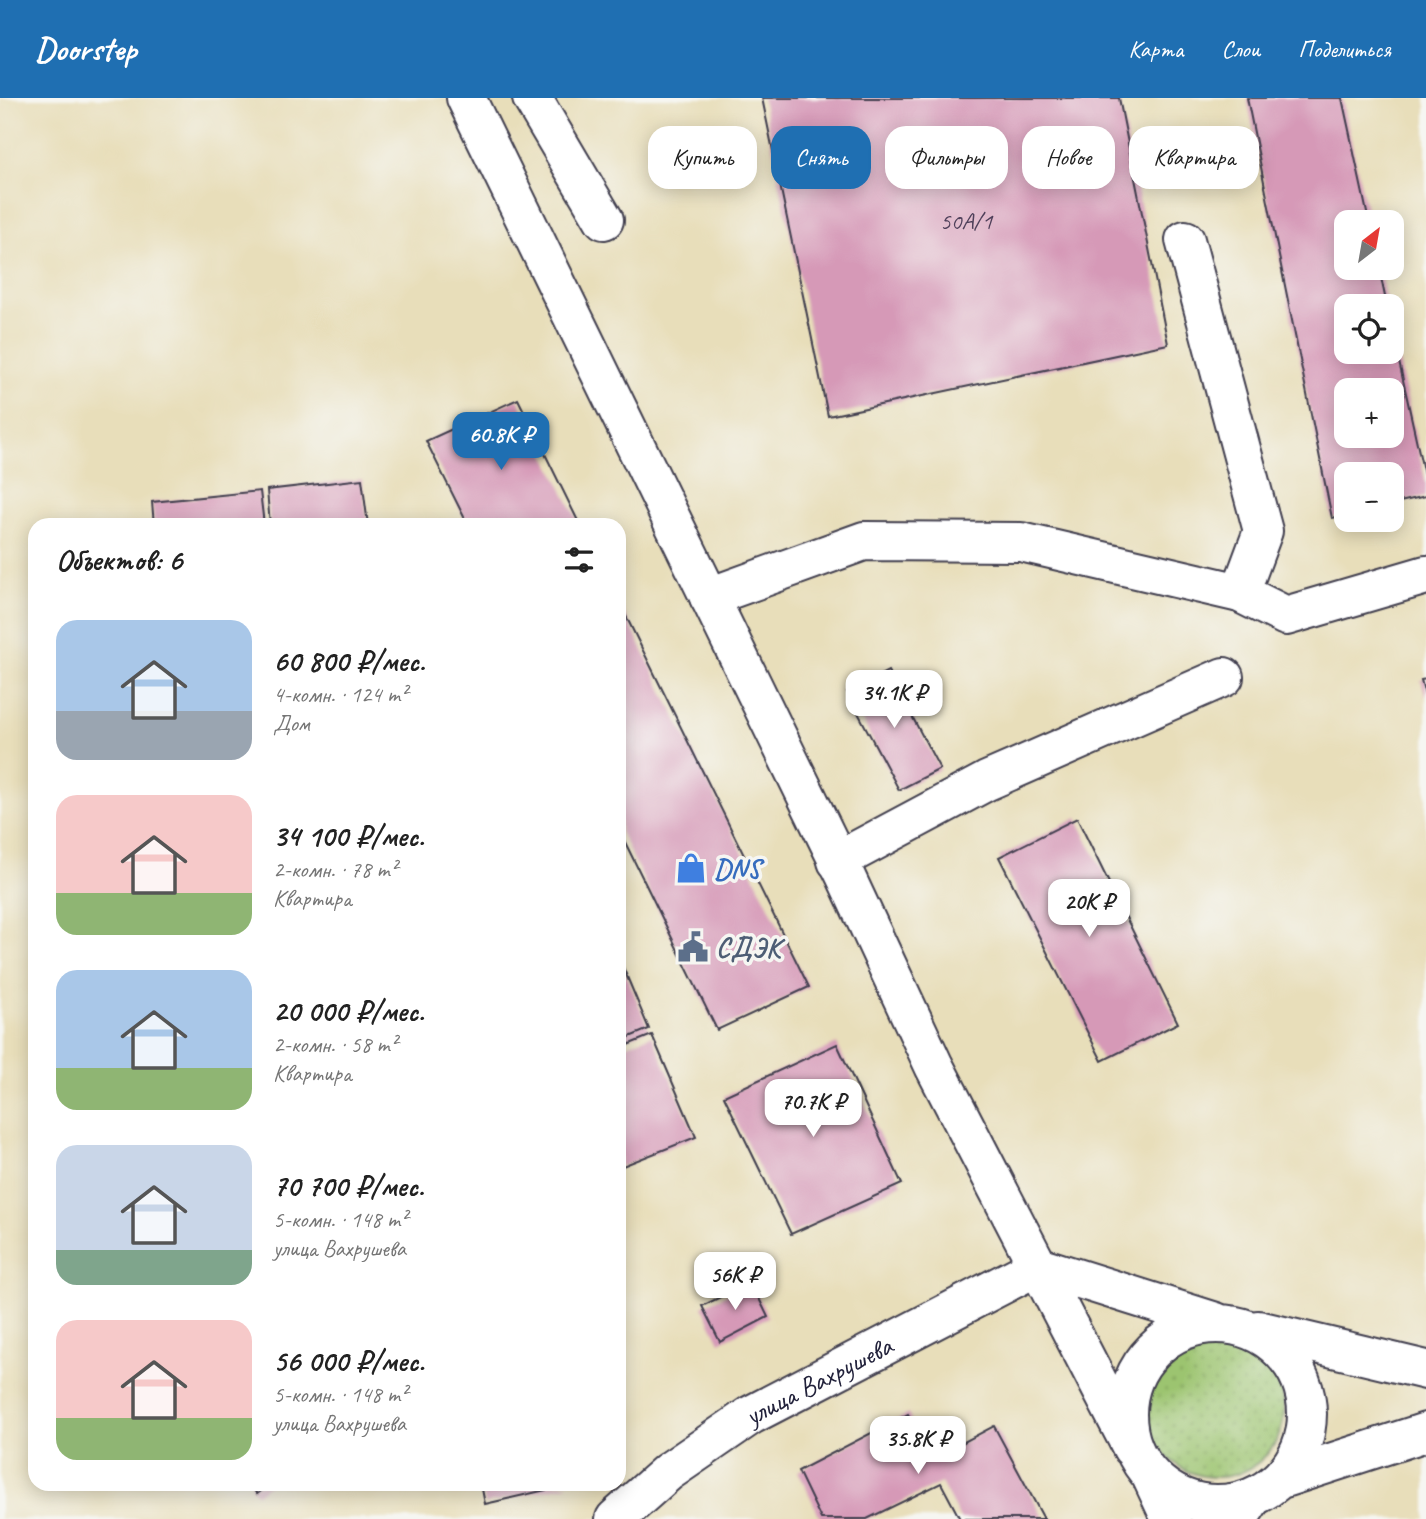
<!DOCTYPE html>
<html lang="ru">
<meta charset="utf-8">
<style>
body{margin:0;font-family:Caveat,sans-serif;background:#f6f6f6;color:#222;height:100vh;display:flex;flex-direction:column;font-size:26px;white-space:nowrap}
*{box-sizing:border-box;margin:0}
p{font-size:23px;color:#767676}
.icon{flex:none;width:38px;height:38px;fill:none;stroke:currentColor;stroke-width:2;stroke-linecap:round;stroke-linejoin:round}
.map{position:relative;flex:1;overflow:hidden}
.drawer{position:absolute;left:28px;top:420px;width:598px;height:973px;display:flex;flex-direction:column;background:#fff;border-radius:21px;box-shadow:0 4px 18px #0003}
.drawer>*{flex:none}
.guide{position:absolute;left:648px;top:28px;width:665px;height:63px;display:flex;gap:14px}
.needle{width:46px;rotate:31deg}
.tools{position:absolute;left:1334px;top:112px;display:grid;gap:14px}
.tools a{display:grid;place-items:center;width:70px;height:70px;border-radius:14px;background:#fff;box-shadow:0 4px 18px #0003;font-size:35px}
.price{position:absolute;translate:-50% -60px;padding:0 16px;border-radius:14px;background:#fff;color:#222;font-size:23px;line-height:46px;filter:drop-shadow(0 2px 4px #0008)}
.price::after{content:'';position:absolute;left:50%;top:42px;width:21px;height:16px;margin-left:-10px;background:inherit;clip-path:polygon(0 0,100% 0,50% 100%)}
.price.current{background:#1f6fb2;color:#fff}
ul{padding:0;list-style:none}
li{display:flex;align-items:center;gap:21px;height:175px;padding:0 28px}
li span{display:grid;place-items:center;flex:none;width:196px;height:140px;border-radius:21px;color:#555}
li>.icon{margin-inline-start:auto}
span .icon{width:84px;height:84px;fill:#fffc;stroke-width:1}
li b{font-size:30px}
h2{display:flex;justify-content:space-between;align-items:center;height:84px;padding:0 28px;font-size:30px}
.chip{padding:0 24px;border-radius:21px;background:#fff;box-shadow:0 4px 18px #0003;font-size:24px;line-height:63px}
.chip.current{background:#1f6fb2;color:#fff}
header{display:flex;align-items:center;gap:42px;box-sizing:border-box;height:98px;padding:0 35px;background:#1f6fb2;color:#fff}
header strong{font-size:33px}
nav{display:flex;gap:38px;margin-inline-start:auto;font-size:24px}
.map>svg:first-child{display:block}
.grass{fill:url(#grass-dots);stroke:#5f7355;stroke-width:2}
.building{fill:#d699b7;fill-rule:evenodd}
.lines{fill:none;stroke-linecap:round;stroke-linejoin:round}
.minor-casing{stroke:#403e4e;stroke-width:42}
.major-casing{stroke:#403e4e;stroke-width:42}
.minor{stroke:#fff;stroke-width:38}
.major{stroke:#fff;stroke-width:38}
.labels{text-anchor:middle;stroke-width:7;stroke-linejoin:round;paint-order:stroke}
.number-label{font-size:24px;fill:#4f405a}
.shop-label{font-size:28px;font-weight:bold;fill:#366cbe;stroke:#f6f6f2;text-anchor:start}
.service-label{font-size:28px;font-weight:bold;fill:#4e5e75;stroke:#f6f6f2;text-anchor:start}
.street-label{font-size:28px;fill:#22223b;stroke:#f6f6f2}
</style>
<header>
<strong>Doorstep</strong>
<nav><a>Карта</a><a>Слои</a><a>Поделиться</a></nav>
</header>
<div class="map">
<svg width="1426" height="1421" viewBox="0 0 1426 1421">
<defs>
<pattern id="grass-dots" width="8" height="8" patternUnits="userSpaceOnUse" patternTransform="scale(1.75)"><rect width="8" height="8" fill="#9cc46f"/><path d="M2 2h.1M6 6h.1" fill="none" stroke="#86a861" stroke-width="1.8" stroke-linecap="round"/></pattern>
</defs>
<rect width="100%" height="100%" fill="#f6f6f2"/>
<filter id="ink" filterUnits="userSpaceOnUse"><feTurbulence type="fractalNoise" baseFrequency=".0143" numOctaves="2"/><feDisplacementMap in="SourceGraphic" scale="14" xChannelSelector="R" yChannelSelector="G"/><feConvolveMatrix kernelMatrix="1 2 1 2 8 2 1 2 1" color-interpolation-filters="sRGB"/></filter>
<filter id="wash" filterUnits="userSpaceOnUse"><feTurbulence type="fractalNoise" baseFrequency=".00686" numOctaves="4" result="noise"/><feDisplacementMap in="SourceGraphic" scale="28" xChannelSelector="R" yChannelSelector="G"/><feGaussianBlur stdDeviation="1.57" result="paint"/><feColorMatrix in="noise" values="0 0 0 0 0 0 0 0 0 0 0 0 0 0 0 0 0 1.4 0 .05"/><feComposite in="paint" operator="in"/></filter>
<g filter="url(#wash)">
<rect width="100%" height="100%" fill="#e8deba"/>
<path class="grass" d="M1148 1311a68 68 0 1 1 136 0a68 68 0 1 1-136 0Z"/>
<g id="blocks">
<path class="building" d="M762,0h357l49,246 -340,72z
M1247,0h95l27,124h-23v46h33l8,38h-41v46h45l1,-22 34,154v12l-35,8v-30h-45v41l-14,3zM1346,292h45v46h-45z
M518,301l62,126h-112l-42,-84z
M362,381l6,46h-98l-3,-35z
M260,393l4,34h-110l-2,-23z
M620,506l189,383 -92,43 -97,-198z
M888,573l52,98 -41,21 -52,-98z
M1426,581v16h-1l-4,-15z
M1077,720l101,205 -76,38 -103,-204z
M620,862l29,69 -29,12z
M652,937l44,102 -76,30v-119z
M837,946l65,140 -111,50 -67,-138z
M751,1184l17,35 -48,25 -18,-36z
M908,1316l24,45 62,-33 50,93h-84l-19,-36 -74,36h-46l-23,-48z
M249,1386h21l-13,10z
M481,1386h87v1l-83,19z"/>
</g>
</g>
<g filter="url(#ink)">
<use href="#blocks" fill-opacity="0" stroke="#403e4e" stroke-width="2"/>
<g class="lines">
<g class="minor-casing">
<g id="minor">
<path d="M532,0l72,122"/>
<path d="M1185,142l78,291 -23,62"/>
<path d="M709,499l155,-56 157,1 219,51 46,23 140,-41"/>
<path d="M837,763l150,-80 237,-104"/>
<path d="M1152,1380l19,41"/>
<path id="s1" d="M615,1421l53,-47 83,-57 287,-149"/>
<path d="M1238,1421l14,-21"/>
</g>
</g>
<g class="major-casing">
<path id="major" d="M466,0l379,777 89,191 198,382
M1038,1168l178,56
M1127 1316a90 90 0 1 1 180 0a90 90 0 1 1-180 0Z
M1258,1232l168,40
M1281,1381l145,-47"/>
</g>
<use href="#minor" class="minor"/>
<use href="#major" class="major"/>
</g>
</g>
<defs>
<g id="shop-bare" transform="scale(2.415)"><path d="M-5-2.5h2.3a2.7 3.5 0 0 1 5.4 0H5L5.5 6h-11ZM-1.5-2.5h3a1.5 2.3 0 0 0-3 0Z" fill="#3f7fe0" stroke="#f6f6f2" stroke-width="2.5" paint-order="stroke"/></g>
<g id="civic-bare" transform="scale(2.415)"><path d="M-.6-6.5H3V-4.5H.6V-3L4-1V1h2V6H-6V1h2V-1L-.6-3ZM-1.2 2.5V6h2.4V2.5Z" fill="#5c6f8a" stroke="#f6f6f2" stroke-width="2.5" paint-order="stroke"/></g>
</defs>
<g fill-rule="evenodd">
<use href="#shop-bare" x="691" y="770"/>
<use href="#civic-bare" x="693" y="849"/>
</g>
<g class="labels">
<g class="number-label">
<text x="966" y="131">50А/1</text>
</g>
<g class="shop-label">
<text x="714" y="780">DNS</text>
</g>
<g class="service-label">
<text x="716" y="859">СДЭК</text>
</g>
<g class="street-label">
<text dy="10" stroke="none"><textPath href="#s1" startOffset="247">улица Вахрушева</textPath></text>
</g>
</g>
</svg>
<div class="tools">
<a><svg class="needle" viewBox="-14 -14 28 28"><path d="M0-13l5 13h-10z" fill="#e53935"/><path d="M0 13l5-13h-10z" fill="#767676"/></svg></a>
<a><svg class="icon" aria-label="locate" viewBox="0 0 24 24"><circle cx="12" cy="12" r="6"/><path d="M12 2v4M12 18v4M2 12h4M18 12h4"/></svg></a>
<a>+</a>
<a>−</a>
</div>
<b class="price current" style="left:501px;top:374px">60.8K ₽</b>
<b class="price" style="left:894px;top:632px">34.1K ₽</b>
<b class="price" style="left:1089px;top:841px">20K ₽</b>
<b class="price" style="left:813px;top:1041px">70.7K ₽</b>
<b class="price" style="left:735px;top:1214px">56K ₽</b>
<b class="price" style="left:918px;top:1378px">35.8K ₽</b>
<div class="guide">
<a class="chip">Купить</a>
<a class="chip current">Снять</a>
<a class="chip">Фильтры</a>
<a class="chip">Новое</a>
<a class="chip">Квартира</a>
</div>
<section class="drawer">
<h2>Объектов: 6<svg class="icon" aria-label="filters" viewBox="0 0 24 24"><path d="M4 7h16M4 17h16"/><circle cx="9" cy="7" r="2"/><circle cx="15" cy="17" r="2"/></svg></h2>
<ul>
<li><span style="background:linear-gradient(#a9c7e8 65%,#9aa5b1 0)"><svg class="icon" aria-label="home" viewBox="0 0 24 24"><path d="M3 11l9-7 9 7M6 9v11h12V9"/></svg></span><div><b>60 800 ₽/мес.</b><p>4-комн. · 124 m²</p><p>Дом</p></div></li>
<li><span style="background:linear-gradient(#f6c9c9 70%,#8fb573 0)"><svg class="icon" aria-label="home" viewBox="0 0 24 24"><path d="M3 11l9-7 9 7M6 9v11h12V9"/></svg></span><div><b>34 100 ₽/мес.</b><p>2-комн. · 78 m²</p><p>Квартира</p></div></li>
<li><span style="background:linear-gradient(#a9c7e8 70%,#8fb573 0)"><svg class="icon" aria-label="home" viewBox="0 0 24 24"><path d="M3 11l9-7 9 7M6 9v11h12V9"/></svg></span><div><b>20 000 ₽/мес.</b><p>2-комн. · 58 m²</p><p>Квартира</p></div></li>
<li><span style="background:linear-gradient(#c9d6e8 75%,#7fa58c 0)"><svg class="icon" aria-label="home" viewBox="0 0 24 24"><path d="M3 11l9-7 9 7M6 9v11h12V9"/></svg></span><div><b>70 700 ₽/мес.</b><p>5-комн. · 148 m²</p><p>улица Вахрушева</p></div></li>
<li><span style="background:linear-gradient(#f6c9c9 70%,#8fb573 0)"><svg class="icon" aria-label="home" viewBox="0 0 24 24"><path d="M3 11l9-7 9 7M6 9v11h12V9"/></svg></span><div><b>56 000 ₽/мес.</b><p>5-комн. · 148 m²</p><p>улица Вахрушева</p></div></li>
</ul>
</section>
</div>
